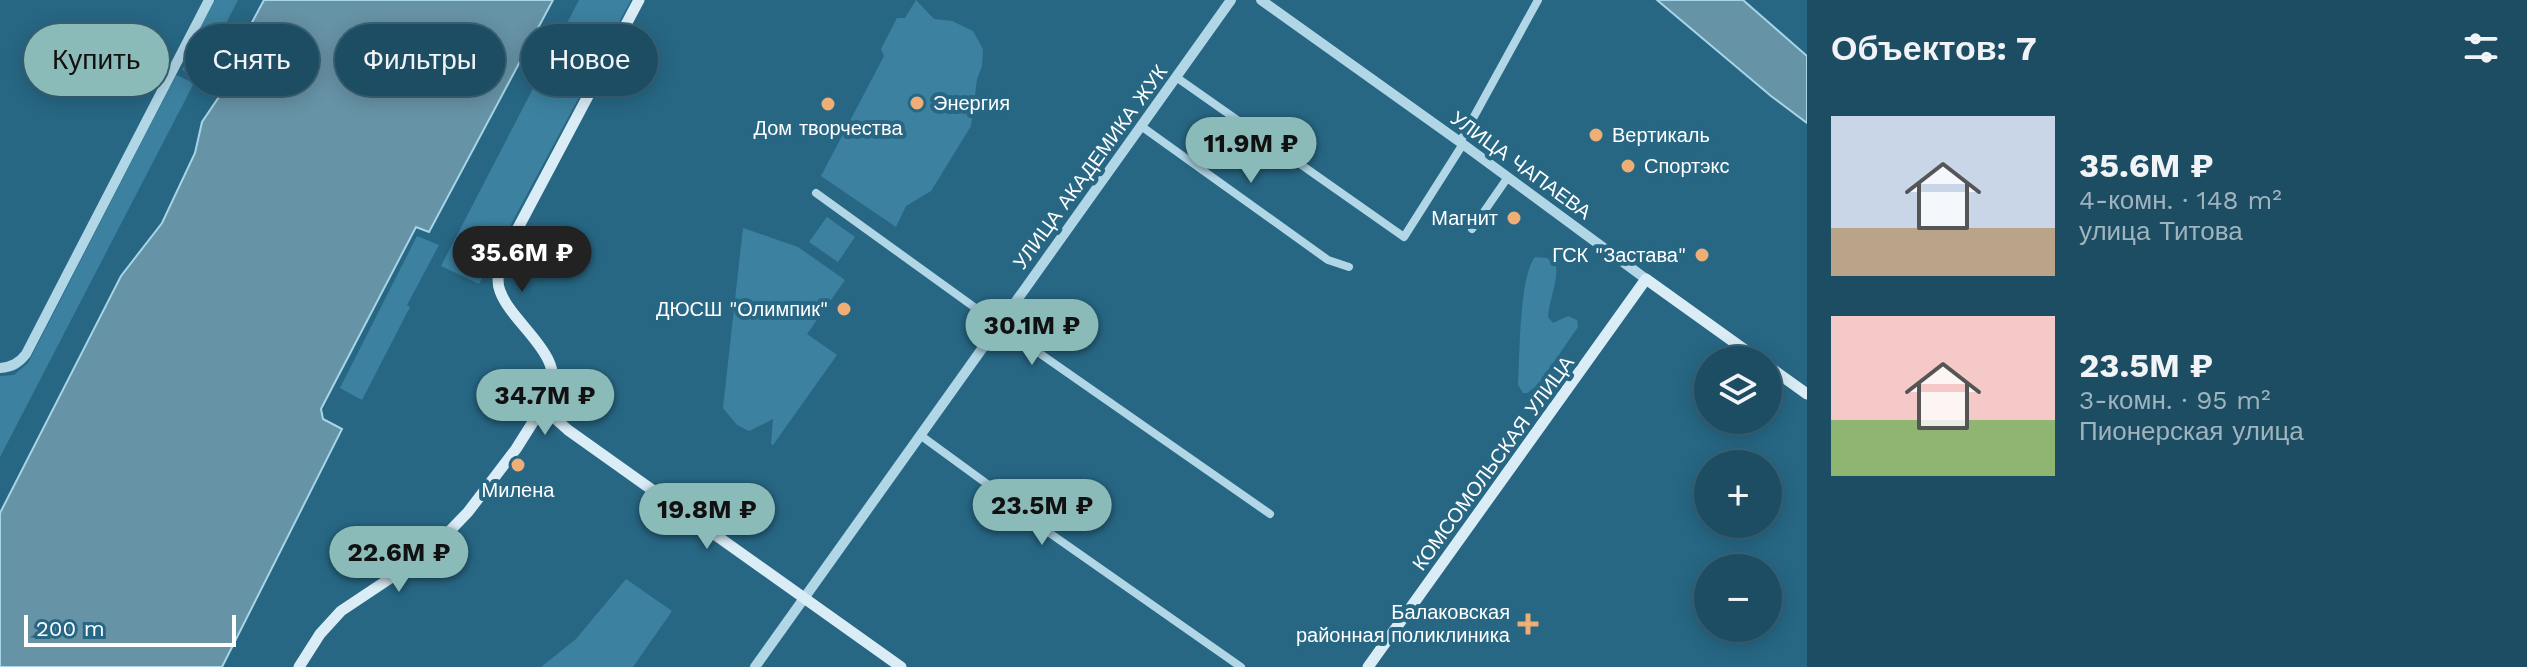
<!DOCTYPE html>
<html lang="ru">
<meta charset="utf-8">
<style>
body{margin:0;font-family:"Work Sans",sans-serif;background:#255469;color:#f1f3f6;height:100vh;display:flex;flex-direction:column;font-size:30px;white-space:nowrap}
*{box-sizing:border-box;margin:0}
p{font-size:26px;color:#a0b4be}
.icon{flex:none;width:44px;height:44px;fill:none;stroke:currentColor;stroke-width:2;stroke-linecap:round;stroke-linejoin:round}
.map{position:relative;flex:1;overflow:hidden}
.panel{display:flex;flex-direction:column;background:#1d4d63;width:720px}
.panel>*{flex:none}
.hud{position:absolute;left:24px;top:24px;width:760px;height:72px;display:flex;gap:16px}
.controls{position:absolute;left:1694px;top:346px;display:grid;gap:16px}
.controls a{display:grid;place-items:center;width:88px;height:88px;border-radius:50%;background:#1d4d63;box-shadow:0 4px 20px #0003,0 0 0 2px #3b6478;font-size:40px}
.scale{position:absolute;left:24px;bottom:20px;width:212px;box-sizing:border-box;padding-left:8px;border:4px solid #fff;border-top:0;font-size:22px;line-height:28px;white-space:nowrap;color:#fff;-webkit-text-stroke:6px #276784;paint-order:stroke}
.price{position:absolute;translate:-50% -68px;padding:0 18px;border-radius:28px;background:#8bbbb9;color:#111;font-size:26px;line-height:52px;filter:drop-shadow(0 2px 4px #0008)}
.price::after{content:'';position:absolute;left:50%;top:48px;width:24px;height:18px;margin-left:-12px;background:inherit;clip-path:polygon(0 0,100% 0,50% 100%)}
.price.current{background:#222;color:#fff}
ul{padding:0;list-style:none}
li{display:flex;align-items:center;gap:24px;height:200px;padding:0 24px}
li span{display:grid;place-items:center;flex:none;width:224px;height:160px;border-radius:0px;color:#555}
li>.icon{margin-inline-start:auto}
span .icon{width:96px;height:96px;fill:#fffc;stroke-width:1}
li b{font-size:34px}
h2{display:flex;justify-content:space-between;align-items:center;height:96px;padding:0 24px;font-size:34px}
.tag{padding:0 28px;border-radius:36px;background:#1d4d63;box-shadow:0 4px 20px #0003,0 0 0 2px #3b6478;font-size:28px;line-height:72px}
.tag.current{background:#8bbbb9;color:#111}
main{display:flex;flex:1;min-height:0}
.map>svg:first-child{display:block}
.green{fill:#3c82a0}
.water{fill:#6793a6;stroke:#a5d5e8;stroke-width:2}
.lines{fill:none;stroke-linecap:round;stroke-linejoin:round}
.minor{stroke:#b1d7e7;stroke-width:8}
.tertiary{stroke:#b1d7e7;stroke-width:10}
.secondary{stroke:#daedf6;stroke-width:11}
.poi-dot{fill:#efae76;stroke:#276784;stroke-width:3}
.labels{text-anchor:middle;stroke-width:8;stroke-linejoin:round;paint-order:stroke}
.poi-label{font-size:20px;fill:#fff;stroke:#276784;text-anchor:end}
.street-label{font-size:20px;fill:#fff;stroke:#276784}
</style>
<main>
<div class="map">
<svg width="1807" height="667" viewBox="0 0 1807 667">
<rect width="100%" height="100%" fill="#276784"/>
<path class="green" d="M215,0h23l-29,56 -20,-7z
M579,0h52l-152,284 -38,-18z
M916,0l18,19 18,2 21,10 10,18 -1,17 -5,13 -6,47 -40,65 -25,15 -10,21 -75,-51 63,-120 -3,-7 16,-31h8z
M191,54l15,6 -9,17 -15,-7z
M176,75l18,8 -194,374v-81l14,-1 14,-12z
M827,217l28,20 -17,25 -29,-20z
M743,228l55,19 47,33 -38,54 30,21 -64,90 -2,-1 2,-25 -24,12 -12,-6 -14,-17z
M417,236l22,9 -32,60 3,2 -48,93 -22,-12z
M1535,257l12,1 9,8c2,17 -7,34 -8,51l5,6 15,-7 9,4 1,7 -40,58 -11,8h-4l-5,-8c2,-29 1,-108 17,-128z
M626,579l46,32 -39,56h-92l35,-28z"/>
<path class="water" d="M264,0h289l-124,232 -13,-5 -95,182 2,10 19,10 -120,238h-222v-154l121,-237 41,-53 33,-70 7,-31 25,-37 2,-20z
M1657,0h86l64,56v67l-36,-27z"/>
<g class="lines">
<path class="minor" d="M1176,77l228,160 59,-93
M1141,126l187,134 21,7
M1460,142l78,-142
M816,193l183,132 271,189
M1472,229l36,-52
M920,435l107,78 14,14 200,140"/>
<path class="tertiary" d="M1261,0l199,142 186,137
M0,368c12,-1 19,-5 26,-14l183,-354
M755,667l476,-667"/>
<path class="secondary" d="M1768,366l39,28
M544,405l5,8 19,17 333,237
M299,667l21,-33 21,-23 78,-52 24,-21 25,-26 48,-63 34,-54c16,-41 -37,-69 -50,-104 -4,-10 -1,-20 1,-31l138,-260
M1368,667l278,-388 113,81"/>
</g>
<g class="poi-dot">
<circle cx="917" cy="103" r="8"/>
<circle cx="828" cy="104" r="8"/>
<circle cx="1596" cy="135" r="8"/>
<circle cx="1628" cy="166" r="8"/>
<circle cx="1514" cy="218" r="8"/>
<circle cx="1702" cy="255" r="8"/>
<circle cx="844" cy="309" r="8"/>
<circle cx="518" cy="465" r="8"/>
<path d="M1524 612h8v8h8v8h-8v8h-8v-8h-8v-8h8z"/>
</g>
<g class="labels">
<g class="poi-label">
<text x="933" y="110" text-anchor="start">Энергия</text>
<text x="828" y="135" text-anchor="middle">Дом творчества</text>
<text x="1612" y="142" text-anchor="start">Вертикаль</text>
<text x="1644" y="173" text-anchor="start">Спортэкс</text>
<text x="1498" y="225">Магнит</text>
<text x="1686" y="262">ГСК "Застава"</text>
<text x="828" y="316">ДЮСШ "Олимпик"</text>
<text x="518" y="497" text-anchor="middle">Милена</text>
<text x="1510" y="619">Балаковская<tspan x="1510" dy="23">районная поликлиника</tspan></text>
</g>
<g class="street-label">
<text transform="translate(1521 165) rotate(36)" y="7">УЛИЦА ЧАПАЕВА</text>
<text transform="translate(1090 167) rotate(-54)" y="7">УЛИЦА АКАДЕМИКА ЖУК</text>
<text transform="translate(1493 463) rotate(-54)" y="7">КОМСОМОЛЬСКАЯ УЛИЦА</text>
</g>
</g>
</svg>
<div class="controls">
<a><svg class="icon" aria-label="layers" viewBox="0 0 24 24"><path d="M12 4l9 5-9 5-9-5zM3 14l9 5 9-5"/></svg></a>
<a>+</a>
<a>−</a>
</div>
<div class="scale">200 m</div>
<b class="price" style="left:1251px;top:185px">11.9M ₽</b>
<b class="price current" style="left:522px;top:294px">35.6M ₽</b>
<b class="price" style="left:1032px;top:367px">30.1M ₽</b>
<b class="price" style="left:545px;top:437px">34.7M ₽</b>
<b class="price" style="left:1042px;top:547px">23.5M ₽</b>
<b class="price" style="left:707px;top:551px">19.8M ₽</b>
<b class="price" style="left:399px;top:594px">22.6M ₽</b>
<div class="hud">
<a class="tag current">Купить</a>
<a class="tag">Снять</a>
<a class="tag">Фильтры</a>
<a class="tag">Новое</a>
</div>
</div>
<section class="panel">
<h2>Объектов: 7<svg class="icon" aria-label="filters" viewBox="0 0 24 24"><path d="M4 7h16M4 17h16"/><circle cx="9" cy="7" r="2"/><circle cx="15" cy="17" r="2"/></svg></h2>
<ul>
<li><span style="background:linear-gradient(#c9d6e8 70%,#b9a48a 0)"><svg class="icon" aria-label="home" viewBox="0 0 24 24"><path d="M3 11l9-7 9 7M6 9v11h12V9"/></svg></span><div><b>35.6M ₽</b><p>4-комн. · 148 m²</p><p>улица Титова</p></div></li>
<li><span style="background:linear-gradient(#f6c9c9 65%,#8fb573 0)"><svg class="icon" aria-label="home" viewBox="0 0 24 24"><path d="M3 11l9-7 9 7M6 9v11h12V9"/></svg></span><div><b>23.5M ₽</b><p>3-комн. · 95 m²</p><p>Пионерская улица</p></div></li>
</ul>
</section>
</main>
